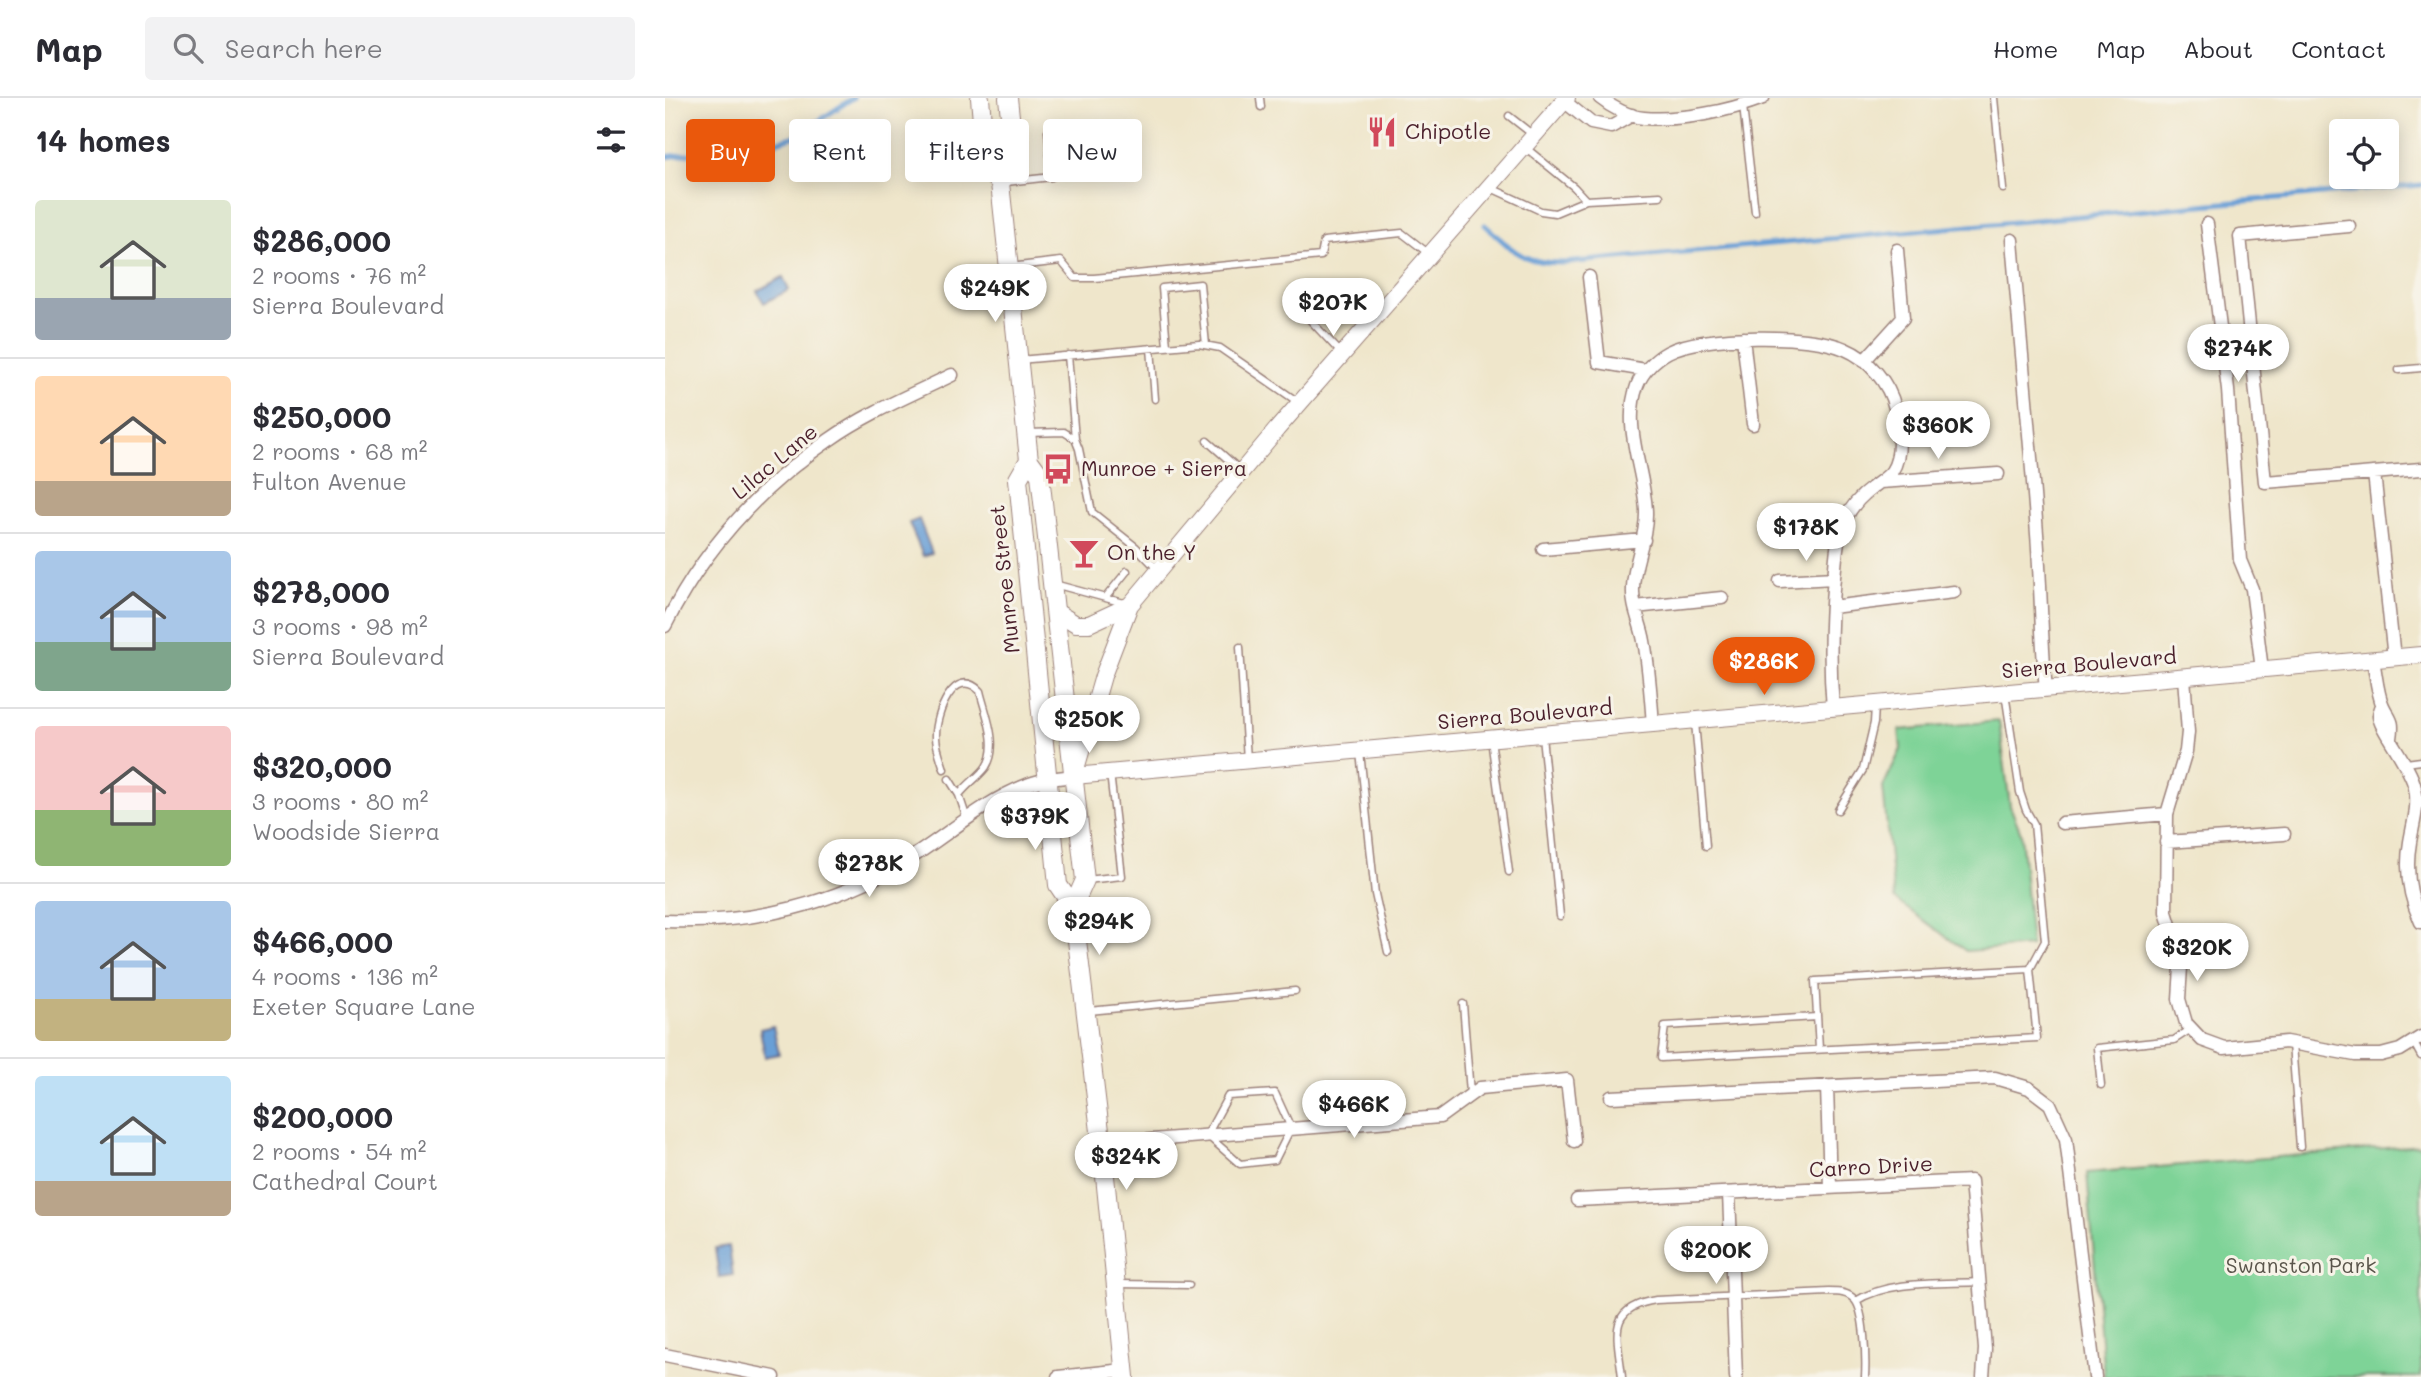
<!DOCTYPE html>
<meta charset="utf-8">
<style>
body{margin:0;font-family:Mali,sans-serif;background:#f2f2f3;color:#2b2b33;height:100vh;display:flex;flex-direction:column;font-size:26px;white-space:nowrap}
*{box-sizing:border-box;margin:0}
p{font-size:23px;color:#7c7c81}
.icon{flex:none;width:38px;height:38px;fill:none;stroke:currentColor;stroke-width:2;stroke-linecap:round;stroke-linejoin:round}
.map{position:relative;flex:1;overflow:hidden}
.sheet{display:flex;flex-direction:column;background:#fff;width:665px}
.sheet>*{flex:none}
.hud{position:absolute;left:21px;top:21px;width:665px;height:63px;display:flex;gap:14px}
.fabs{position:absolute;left:1664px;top:21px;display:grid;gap:14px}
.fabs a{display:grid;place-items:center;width:70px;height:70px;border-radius:7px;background:#fff;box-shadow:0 4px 18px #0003;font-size:35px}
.price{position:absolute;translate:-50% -60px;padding:0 16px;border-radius:24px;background:#fff;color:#222;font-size:23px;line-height:46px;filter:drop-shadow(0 2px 4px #0008)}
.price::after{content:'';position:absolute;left:50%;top:42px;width:21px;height:16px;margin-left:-10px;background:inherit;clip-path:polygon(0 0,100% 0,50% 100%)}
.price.on{background:#ea580c;color:#fff}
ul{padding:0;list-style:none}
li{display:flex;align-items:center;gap:21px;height:175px;padding:0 35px}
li+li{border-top:2px solid #e1e1e2}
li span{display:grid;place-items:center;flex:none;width:196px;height:140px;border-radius:7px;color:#555}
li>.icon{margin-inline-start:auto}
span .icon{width:84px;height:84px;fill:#fffc;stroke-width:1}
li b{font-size:30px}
h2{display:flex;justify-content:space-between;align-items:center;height:84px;padding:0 35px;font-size:30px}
.pill{padding:0 24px;border-radius:7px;background:#fff;box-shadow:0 4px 18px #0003;font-size:24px;line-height:63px}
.pill.on{background:#ea580c;color:#fff}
header{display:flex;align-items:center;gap:42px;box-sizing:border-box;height:98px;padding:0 35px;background:#fff;border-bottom:2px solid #e1e1e2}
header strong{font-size:33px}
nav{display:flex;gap:38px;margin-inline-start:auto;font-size:24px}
.search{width:490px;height:63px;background:#f2f2f3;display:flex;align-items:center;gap:18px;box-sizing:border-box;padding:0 24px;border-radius:7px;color:#7c7c81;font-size:26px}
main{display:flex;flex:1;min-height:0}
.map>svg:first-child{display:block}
.green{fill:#7ed397;stroke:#647961;stroke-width:2}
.water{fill:#699fd6;stroke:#5a5f80;stroke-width:2}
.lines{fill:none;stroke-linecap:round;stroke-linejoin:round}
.stream{stroke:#699fd6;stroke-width:5}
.service-casing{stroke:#9c827b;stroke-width:9}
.minor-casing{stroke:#9c827b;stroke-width:15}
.tertiary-casing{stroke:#9c827b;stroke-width:18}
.secondary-casing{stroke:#9c827b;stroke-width:20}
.service{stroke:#fff;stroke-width:6}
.minor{stroke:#fff;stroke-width:12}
.tertiary{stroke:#fff;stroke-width:16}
.secondary{stroke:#fff;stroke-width:18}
.labels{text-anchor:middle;stroke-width:6;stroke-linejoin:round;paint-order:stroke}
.poi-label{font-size:21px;fill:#4a1f2b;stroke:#f7f3e8;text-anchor:start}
.street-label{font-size:21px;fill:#4a1f2b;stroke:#f7f3e8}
.park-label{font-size:21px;fill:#5a554b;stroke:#f7f3e8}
</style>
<header>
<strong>Map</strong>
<div class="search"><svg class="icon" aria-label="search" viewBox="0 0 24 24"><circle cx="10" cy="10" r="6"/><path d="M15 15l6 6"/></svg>Search here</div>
<nav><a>Home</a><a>Map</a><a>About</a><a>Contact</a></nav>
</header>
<main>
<section class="sheet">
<h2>14 homes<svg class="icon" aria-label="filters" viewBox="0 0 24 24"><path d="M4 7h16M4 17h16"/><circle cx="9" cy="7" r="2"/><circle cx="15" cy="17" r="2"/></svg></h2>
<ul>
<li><span style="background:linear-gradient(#dfe7d0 70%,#9aa5b1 0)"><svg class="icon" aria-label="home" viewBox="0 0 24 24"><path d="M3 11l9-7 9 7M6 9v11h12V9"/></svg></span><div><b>$286,000</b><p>2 rooms · 76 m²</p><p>Sierra Boulevard</p></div></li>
<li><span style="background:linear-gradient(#ffd9b3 75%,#b9a48a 0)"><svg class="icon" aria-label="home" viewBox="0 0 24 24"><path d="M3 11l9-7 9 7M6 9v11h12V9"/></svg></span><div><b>$250,000</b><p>2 rooms · 68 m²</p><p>Fulton Avenue</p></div></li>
<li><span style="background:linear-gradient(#a9c7e8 65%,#7fa58c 0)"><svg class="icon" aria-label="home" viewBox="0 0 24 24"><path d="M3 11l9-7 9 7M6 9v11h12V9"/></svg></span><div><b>$278,000</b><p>3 rooms · 98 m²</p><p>Sierra Boulevard</p></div></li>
<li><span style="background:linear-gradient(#f6c9c9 60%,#8fb573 0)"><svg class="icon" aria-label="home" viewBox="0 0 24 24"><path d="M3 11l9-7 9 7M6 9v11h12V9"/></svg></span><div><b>$320,000</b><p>3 rooms · 80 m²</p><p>Woodside Sierra</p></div></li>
<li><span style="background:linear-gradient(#a9c7e8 70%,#c2b280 0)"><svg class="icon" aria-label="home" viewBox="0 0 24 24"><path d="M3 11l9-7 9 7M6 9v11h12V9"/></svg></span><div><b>$466,000</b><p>4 rooms · 136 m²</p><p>Exeter Square Lane</p></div></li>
<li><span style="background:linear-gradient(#bfe0f5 75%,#b9a48a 0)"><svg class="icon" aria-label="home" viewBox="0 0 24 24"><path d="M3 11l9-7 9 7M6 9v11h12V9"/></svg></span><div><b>$200,000</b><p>2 rooms · 54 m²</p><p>Cathedral Court</p></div></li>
</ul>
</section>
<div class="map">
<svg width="1756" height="1279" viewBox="0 0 1756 1279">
<rect width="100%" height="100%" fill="#f7f3e8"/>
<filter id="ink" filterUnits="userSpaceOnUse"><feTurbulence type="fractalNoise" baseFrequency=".0143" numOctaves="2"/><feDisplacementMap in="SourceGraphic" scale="14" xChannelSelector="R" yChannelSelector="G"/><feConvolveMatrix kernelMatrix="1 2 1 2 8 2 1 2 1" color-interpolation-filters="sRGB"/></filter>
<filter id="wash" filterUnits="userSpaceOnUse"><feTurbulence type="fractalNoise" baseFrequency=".00686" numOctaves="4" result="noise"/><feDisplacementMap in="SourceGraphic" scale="28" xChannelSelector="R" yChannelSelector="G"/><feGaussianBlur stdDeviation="1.57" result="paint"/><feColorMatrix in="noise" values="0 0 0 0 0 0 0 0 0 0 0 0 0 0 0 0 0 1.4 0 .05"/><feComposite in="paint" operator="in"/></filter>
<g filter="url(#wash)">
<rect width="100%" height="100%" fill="#efe6cb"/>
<path class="green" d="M1334,623l11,85 11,27 10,113 -65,5 -72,-52 -11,-112 18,-38 -2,-19z
M1756,1047v232h-317l-17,-204z"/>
<path class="water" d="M118,179l6,13 -25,13 -7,-12z
M254,421l13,34 -9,3 -14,-33z
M108,928l6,28 -14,3 -5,-28z
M64,1148l4,29 -14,2 -4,-29z"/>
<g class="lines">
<path class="stream" d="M0,59l104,-13 27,-8 57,-38
M820,127c30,27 36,38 79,38l857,-78"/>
</g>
</g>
<g filter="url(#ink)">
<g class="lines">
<g class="service-casing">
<path id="service" d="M595,0l1,9
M1329,0l9,91
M1078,8l12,106
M844,18l23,18
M861,50l48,39 12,13
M341,84l46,-5 -4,-46
M826,90l50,23 14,2 31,-13 74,-4
M345,169l51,-6 14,17h19l227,-22 3,-15 78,-8 26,20
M646,223l30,32
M502,248l-5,-58 38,-4 6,61
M486,250l4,51
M403,257l7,84
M354,262l180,-16 21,4 78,54
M1734,272l22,-2
M362,335l37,-1 11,7 4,10 13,63 44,35 22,23
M542,343l33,29
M389,486l70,19
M441,499l21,-26
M575,549l7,113
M1030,624l11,124
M877,638l18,180
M826,641l18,133
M695,654l15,142 13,58
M1741,665l15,-2
M279,671c-3,-10 -8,-22 -8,-32 -1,-21 18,-73 44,-46 5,22 20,54 6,76 -6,9 -19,17 -27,28l8,24
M284,681l10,16
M1173,712l25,-40 11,-47 1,-17
M422,782l35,-4 -12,-103
M798,906l7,89
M424,913l206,-20
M1152,919l-152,9 -4,32 376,-20 -7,-69 15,-28 -11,-117 -8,-14 -6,-18 -15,-99
M1749,945l7,13
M1627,946l8,103
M1154,951l-4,-68 215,-12
M1436,987l-4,-37 77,-8 17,-11
M610,995l16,35 -16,32 -35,4 -33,-29 21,-39z
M645,1029l23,-39 36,-2 30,34
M453,1186l71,1
M1191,1203c33,-21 85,-17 123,-19
M957,1279c-4,-40 -17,-69 34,-77l173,-8c9,0 19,0 26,8 10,12 11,61 10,77"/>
</g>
<g class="minor-casing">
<path id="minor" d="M935,0c11,9 29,19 44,20 37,3 85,-7 119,-20
M899,3l27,22 20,4 21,-12
M1542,126l21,166 12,170 12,29 10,81
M1684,128l-109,10 25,246 156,-13
M1347,142c8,98 18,196 25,294 4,52 4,104 9,156
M924,179l10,85 46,8
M1078,240l10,86
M1199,263l39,-43 -6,-68
M1709,375l20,185
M1215,384l118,-8
M878,451l101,-9
M1115,483l54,-3
M970,509l87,-9
M1167,509l122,-15
M0,528c38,-76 95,-139 164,-186 38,-27 82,-45 123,-65
M1708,562c3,14 4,33 10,46 7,15 11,13 8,32
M1519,579l4,55 -2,19 -19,63 -1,98 12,39 3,16 -2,32 7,24 16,17 22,8 62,-6 69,13h26l19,-5 21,-13
M1717,607c-1,4 -3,7 -3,10 -1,12 32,51 36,73 4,18 -2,36 -5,54 -5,28 -1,54 11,80
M988,627c-2,-28 -4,-57 -9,-84 -3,-18 -12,-34 -11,-52 0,-26 14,-50 13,-78 -2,-42 -24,-84 -9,-125 5,-14 18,-27 31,-34 34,-18 143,-19 177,-3 24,10 44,34 50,59 4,19 8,46 -3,63 -5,7 -13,11 -20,17 -14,10 -25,24 -31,41 -5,15 -5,32 -7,48 -4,44 -5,87 -1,132
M1397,725l105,-9
M1501,744l118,-8
M0,823c89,3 168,-16 244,-62 40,-25 74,-57 118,-74 14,-6 31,-7 47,-9
M1162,988l3,102
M946,999l384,-19 34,10 21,16 16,35 29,238
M437,1046l338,-27 40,-29 87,-8 7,61
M1064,1095l7,184
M912,1102l394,-19 14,168 -2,28
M0,1257l109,22
M393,1279l66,-7"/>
</g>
<g class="tertiary-casing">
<path id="tertiary" d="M902,0l-290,331 -147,176 -27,71 -29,100 1347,-121
M390,513l21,13h13l41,-19"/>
</g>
<g class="secondary-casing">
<path id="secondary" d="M315,0l6,69 14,16 29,277 11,15 45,405 -12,27
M335,85l15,-20 -7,-65
M364,362l-11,19 40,406 15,22 30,249 22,221"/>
</g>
<use href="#service" class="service"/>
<use href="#minor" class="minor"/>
<use href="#tertiary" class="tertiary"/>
<use href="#secondary" class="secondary"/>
</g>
</g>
<defs>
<g id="restaurant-bare" transform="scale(2.415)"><path d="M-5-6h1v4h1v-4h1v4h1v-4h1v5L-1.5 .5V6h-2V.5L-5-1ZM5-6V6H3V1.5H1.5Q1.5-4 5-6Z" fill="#d1495b" stroke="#f7f3e8" stroke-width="2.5" paint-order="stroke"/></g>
<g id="bus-bare" transform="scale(2.415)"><path d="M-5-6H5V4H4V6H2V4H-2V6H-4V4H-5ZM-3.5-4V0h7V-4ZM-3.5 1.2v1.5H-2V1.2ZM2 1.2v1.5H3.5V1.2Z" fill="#d1495b" stroke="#f7f3e8" stroke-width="2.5" paint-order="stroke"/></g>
<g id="bar-bare" transform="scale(2.415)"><path d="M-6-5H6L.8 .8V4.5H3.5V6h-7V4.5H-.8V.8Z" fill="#d1495b" stroke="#f7f3e8" stroke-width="2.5" paint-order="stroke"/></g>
</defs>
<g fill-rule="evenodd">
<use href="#restaurant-bare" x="717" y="34"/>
<use href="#bus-bare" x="393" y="371"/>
<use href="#bar-bare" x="419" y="455"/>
</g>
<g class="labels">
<g class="poi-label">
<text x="740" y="41">Chipotle</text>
<text x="416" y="378">Munroe + Sierra</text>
<text x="442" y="462">On the Y</text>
</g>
<g class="street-label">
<text transform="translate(110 364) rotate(-40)" y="7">Lilac Lane</text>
<text transform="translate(340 481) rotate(-96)" y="7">Munroe Street</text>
<text transform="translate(1424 566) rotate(-5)" y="7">Sierra Boulevard</text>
<text transform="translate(860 617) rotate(-5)" y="7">Sierra Boulevard</text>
<text transform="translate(1206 1069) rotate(-3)" y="7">Carro Drive</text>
</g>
<g class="park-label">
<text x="1636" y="1175">Swanston Park</text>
</g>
</g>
</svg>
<div class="fabs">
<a><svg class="icon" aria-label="locate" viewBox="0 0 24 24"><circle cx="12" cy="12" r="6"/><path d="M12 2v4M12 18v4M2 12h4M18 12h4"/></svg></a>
</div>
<b class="price" style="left:330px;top:226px">$249K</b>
<b class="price" style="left:668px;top:240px">$207K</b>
<b class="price" style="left:1573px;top:286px">$274K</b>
<b class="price" style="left:1273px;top:363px">$360K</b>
<b class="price" style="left:1141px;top:465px">$178K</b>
<b class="price on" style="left:1099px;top:599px">$286K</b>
<b class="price" style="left:424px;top:657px">$250K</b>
<b class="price" style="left:370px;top:754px">$379K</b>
<b class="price" style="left:204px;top:801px">$278K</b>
<b class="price" style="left:434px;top:859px">$294K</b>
<b class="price" style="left:1532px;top:885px">$320K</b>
<b class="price" style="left:689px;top:1042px">$466K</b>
<b class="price" style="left:461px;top:1094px">$324K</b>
<b class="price" style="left:1051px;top:1188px">$200K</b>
<div class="hud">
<a class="pill on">Buy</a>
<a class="pill">Rent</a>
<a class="pill">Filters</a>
<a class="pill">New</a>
</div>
</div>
</main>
